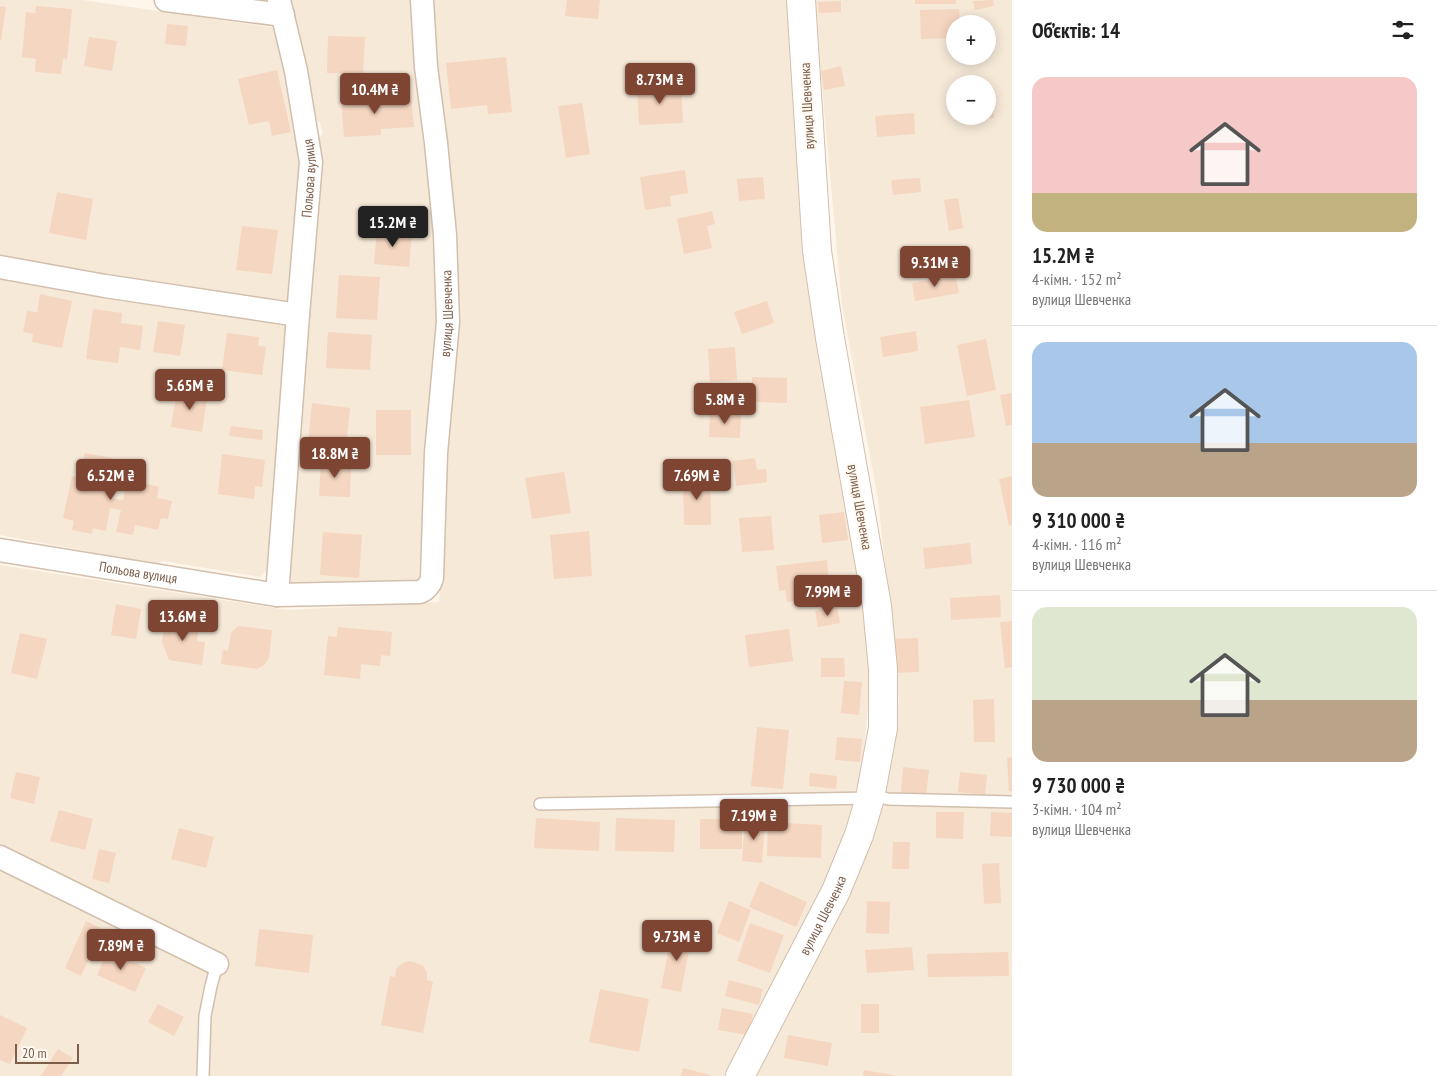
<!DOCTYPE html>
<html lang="uk">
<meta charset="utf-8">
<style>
body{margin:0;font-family:"PT Sans Narrow",sans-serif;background:#f6f6f6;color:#222;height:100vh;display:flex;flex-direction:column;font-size:19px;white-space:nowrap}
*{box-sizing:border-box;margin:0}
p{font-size:16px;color:#767676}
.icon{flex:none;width:28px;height:28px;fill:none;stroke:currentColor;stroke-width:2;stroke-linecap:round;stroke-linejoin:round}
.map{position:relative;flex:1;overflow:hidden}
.drawer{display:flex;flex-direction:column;background:#fff;width:425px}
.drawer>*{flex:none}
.controls{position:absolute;left:946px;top:15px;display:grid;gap:10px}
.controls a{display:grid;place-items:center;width:50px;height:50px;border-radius:50%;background:#fff;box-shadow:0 2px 12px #0003;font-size:25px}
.scale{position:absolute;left:15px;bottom:12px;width:64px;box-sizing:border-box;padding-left:5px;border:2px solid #7c5d4a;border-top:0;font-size:14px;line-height:18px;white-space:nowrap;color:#7c5d4a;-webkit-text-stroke:4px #fffaf2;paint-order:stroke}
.price{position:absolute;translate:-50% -42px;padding:0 11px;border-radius:5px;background:#7e4533;color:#fff;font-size:16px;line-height:32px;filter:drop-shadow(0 1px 2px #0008)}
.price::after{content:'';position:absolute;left:50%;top:30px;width:15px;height:11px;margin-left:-8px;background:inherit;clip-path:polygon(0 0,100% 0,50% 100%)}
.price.current{background:#222;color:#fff}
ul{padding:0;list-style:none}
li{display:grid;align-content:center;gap:10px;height:265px;padding:0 20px}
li+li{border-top:1px solid #e0e0e0}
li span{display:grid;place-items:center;height:155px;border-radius:15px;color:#555}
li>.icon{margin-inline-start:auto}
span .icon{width:90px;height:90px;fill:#fffc;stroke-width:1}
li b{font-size:21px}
h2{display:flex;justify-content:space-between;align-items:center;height:60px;padding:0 20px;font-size:21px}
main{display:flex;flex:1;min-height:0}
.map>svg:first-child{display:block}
.residential{fill:#f6e9d8;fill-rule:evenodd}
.building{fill:#f5d6c0}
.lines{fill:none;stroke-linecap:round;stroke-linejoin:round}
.service-casing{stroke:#d2bfae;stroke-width:14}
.minor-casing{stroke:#d2bfae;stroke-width:25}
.tertiary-casing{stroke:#d2bfae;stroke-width:30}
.service{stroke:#fff;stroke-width:11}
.minor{stroke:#fff;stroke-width:22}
.tertiary{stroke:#fff;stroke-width:28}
.labels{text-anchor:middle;stroke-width:4;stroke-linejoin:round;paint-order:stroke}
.street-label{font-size:14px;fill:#7c5d4a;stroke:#fffaf2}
</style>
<main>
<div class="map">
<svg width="1012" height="1076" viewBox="0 0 1012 1076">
<rect width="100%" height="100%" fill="#fef6ea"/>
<path class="residential" d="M0,0h82l195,28 26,131 -13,140 -6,3 -190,-28 -94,-19z
M292,0h121l28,272 -17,305 -7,6 -122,3 -5,-5 3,-66 20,-252 10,-98 -5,-26 5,-5 -3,-11 -7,-6z
M431,0h357l21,292 47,249 16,123 -11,119 -31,94 -86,168 -18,31h-726v-511l287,45 152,-8 16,-296z
M814,0h198v1076h-260l43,-74 80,-173 24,-127 -21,-203 -36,-194zM955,24h33v32h-33zM955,84h33v32h-33z
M0,274l286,50 -9,118 -6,124 -11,11 -97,-16 -7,3 -156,-29z"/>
<path class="building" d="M567,0h33l-2,19 -33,-3z
M915,0h41v4h-41z
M993,0l1,6 -19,4 -2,-9z
M841,1v11l-22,1 -1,-11z
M0,6l6,1 -5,33h-1z
M36,6l36,3 -5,51 -4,-2 -2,16 -26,-2 1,-13 -14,-2 4,-45 9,1z
M959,9l1,15h-5v14l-34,1 -1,-29z
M167,24l21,2 -2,20 -21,-2z
M328,36l37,1 -2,37 -36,-1z
M89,37l28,4 -5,30 -28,-5z
M506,57l6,55 -24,2 -1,-9 -36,4 -5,-46z
M841,66l4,20 -21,4 -3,-19z
M277,70l14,62 -19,4 -3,-15 -20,4 -11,-46z
M681,85l2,38 -44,2 -2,-38z
M378,96v4l33,-2 3,29 -33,2v6l-37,2 -3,-38z
M992,102l2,16 -39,3v-5h33v-13z
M582,103l8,51 -24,4 -8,-52z
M914,113l1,21 -38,3 -2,-21z
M685,170l3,23 -18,3 1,10 -26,4 -5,-33z
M763,177l2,22 -26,2 -2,-22z
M920,178l1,14 -28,3 -2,-15z
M57,192l36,7 -7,41 -37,-7z
M958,198l5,30 -14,3 -5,-31z
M712,211l3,13 -8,2 5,22 -28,6 -7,-35z
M242,226l36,4 -6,44 -36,-4z
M377,230l35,3 -3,34 -35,-3z
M339,275l41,2 -3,43 -41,-2z
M956,276l3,17 -44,8 -3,-18z
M40,294l32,7 -10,47 -30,-6 1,-8 -10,-2 4,-21 10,1z
M767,301l7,22 -32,11 -8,-22z
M93,309l29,4 -1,10 22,3 -3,24 -20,-3 -2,16 -32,-4z
M158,321l27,4 -5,31 -27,-4z
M916,331l2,20 -35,6 -3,-20z
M328,332l44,3 -2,35 -44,-2z
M227,333l32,4 -1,9 8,1 -4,28 -40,-5z
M986,339l10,51 -29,6 -10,-51z
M735,347l2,33 -27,2 -2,-33z
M752,377l35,1v25l-35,-1z
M186,389l22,3 -6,40 -31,-5 5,-31 8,1z
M1012,393v32l-6,1 -6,-31z
M969,400l6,37 -50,7 -5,-37z
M312,403l38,5 -5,49 -38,-4z
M376,410h35v45h-35z
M710,412l31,2 -1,24 -31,-1z
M231,426l32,4 -1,10 -33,-4z
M85,453l27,5 -3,16 6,2 -5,22 13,2 4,-16 14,3 1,-4 17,4 -2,11 15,3 -4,18 -7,-1 -3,12 -23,-5 -2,10 -17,-3 5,-22 -11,-2 -4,23 -13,-3 -1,6 -20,-4 2,-9 -11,-3 9,-42 7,2z
M222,454l43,6 -3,27 -7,-1 -1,13 -36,-5z
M755,458l2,12 9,-1 1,13 -31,4 -3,-25z
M321,461l30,2 -1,34 -31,-1z
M564,472l7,41 -39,6 -7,-41z
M1012,476v49l-3,1 -10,-47z
M683,477h27l1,48h-27z
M844,512l4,28 -26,3 -3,-28z
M771,516l3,34 -32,2 -3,-34z
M589,531l3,45 -38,3 -4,-44z
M323,532l39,3 -3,43 -39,-3z
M970,543l2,21 -47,5 -2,-21z
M827,560l3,32 -27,3 1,5 -17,2 -2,-12 -6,1 -3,-25z
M1000,595l1,22 -50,3 -1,-22z
M116,604l25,5 -5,30 -25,-4z
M837,606l3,17 -22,4 -3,-16z
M165,619l34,5 -2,17 8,1 -3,23 -33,-5 -7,-18z
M1012,621v46l-7,1 -5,-46z
M238,626l34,4 -3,28 -5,7 -7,4 -36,-5 2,-14 5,1 3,-18z
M338,627l54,5 -2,24 -9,-1 -1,11 -19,-2 -1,15 -36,-4 4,-39 9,1z
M789,629l4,32 -44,6 -4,-32z
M20,633l27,6 -10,40 -26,-6z
M918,638l1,34 -25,1 -1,-34z
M821,658h23l1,19h-24z
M844,681l18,1 -3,33 -18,-2z
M994,699l1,43h-21l-1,-42z
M757,727l32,3 -6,59 -32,-3z
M837,737l25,2 -2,23 -25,-2z
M1012,757v34h-3l-2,-33z
M903,767l26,3 -3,25 -25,-3z
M16,772l24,5 -6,27 -24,-6z
M960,772l27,3 -2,20 -27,-3z
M810,773l27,3 -1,13 -27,-3z
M59,810l34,9 -8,31 -35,-9z
M936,812h28l-1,27 -27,-1z
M991,812l21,1v24l-22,-1z
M536,818l64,4 -1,29 -65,-3z
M616,818l59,2 -1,32 -59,-1z
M700,819h42v30h-42z
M745,819l20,1 -3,43 -20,-2z
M768,822l54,3 -1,33 -54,-2z
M179,828l35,9 -8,31 -35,-9z
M893,842h17l-1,27h-17z
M99,849l17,4 -7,30 -17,-4z
M999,863l2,40 -17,1 -2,-40z
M760,881l47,21 -11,25 -47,-20z
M729,901l22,9 -12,32 -22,-9z
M867,901l23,1 -1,32 -23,-1z
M86,921l27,13 -8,19 -11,-5 -13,28 -16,-8z
M750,923l34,12 -14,38 -33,-12z
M259,929l54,6 -4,38 -54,-7z
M672,932l20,3 -11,57 -20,-4z
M912,947l2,23 -47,3 -2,-23z
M108,950l38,18 -11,24 -38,-17z
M1008,952l1,24 -81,1 -1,-23z
M408,961l6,1 9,4 4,7v7l6,2 -10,51 -42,-8 9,-49 5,1 1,-8 5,-5z
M729,980l34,9 -4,16 -34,-9z
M600,989l49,10 -10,53 -50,-10z
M158,1004l26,13 -10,19 -26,-14z
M861,1004h18v29h-18z
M722,1008l31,6 -5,21 -30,-5z
M0,1015l27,13 -17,36 -10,-4z
M788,1035l44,8 -4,23 -44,-8z
M58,1049l15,9 -12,18h-20z
M683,1068l27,7v1h-29z
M864,1070l29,5v1h-30z"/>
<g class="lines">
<g class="service-casing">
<path id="service" d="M871,795l17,4 124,3
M540,804l330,-6
M203,1076l2,-60 6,-30 6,-22"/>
</g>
<g class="minor-casing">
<g id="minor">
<path d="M166,0l117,15"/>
<path d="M0,267l105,19 193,29"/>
<path id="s1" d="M0,550l277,45 143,-3c7,-3 10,-7 12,-14l4,-125 12,-131 -3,-87 -9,-92 -10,-76 -4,-67"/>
<path id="s2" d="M277,595l21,-280 13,-153 -15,-91 -17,-71"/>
<path d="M0,857l217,107"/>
</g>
</g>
<g class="tertiary-casing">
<g id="tertiary">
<path id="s3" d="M740,1076l96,-185 23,-56 11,-37 13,-70v-59l-6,-63 -47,-268 -13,-87 -16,-251"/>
</g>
</g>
<use href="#service" class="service"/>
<use href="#minor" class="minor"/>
<use href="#tertiary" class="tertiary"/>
</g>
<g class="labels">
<g class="street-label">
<text transform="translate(807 106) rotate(-93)" y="5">вулиця Шевченка</text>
<text dy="5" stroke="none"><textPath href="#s2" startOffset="418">Польова вулиця</textPath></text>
<text dy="5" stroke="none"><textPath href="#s1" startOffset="708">вулиця Шевченка</textPath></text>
<text transform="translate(860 507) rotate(80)" y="5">вулиця Шевченка</text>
<text dy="5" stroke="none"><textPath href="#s1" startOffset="140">Польова вулиця</textPath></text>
<text dy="5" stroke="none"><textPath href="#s3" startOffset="181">вулиця Шевченка</textPath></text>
</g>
</g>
</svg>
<div class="controls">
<a>+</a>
<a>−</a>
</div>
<div class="scale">20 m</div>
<b class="price" style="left:660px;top:105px">8.73M ₴</b>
<b class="price" style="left:375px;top:115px">10.4M ₴</b>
<b class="price current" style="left:393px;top:248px">15.2M ₴</b>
<b class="price" style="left:935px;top:288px">9.31M ₴</b>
<b class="price" style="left:190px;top:411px">5.65M ₴</b>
<b class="price" style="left:725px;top:425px">5.8M ₴</b>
<b class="price" style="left:335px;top:479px">18.8M ₴</b>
<b class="price" style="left:111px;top:501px">6.52M ₴</b>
<b class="price" style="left:697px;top:501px">7.69M ₴</b>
<b class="price" style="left:828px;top:617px">7.99M ₴</b>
<b class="price" style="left:183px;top:642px">13.6M ₴</b>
<b class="price" style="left:754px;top:841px">7.19M ₴</b>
<b class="price" style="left:677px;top:962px">9.73M ₴</b>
<b class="price" style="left:121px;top:971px">7.89M ₴</b>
</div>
<section class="drawer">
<h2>Об’єктів: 14<svg class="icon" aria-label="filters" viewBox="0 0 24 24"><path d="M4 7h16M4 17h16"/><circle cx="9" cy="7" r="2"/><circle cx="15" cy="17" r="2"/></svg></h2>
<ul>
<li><span style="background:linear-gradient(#f6c9c9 75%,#c2b280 0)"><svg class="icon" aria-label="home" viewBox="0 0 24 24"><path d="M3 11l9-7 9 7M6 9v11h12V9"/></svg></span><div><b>15.2M ₴</b><p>4-кімн. · 152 m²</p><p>вулиця Шевченка</p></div></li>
<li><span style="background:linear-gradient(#a9c7e8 65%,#b9a48a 0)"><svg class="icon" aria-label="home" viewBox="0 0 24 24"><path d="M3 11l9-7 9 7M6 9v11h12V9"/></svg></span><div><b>9 310 000 ₴</b><p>4-кімн. · 116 m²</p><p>вулиця Шевченка</p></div></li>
<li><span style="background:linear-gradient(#dfe7d0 60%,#b9a48a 0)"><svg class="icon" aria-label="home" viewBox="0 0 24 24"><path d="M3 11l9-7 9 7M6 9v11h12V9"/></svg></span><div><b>9 730 000 ₴</b><p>3-кімн. · 104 m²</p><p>вулиця Шевченка</p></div></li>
</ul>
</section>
</main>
